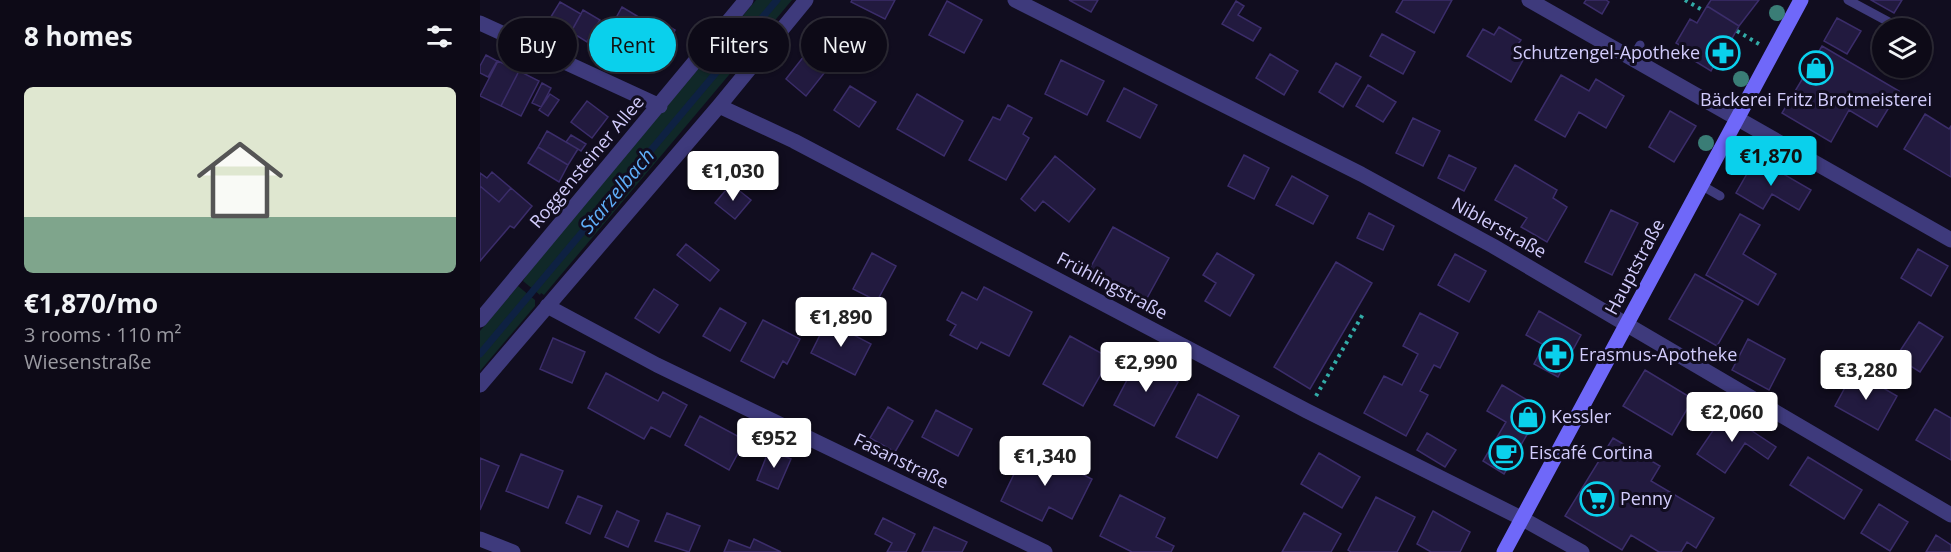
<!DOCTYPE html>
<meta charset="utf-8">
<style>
body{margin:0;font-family:"Open Sans",sans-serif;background:#1b1824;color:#f1f3f6;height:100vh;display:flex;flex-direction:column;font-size:22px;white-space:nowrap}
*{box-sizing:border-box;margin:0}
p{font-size:20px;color:#9a9aa1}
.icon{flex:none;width:33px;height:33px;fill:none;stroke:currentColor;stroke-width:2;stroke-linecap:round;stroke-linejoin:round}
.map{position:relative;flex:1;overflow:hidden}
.drawer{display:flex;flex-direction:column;background:#0d0a17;width:480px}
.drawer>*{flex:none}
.top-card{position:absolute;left:18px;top:18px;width:570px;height:54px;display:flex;gap:12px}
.controls{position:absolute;left:1392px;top:18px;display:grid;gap:12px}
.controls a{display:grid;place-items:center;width:60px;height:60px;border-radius:50%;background:#0d0a17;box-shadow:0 2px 4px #0004,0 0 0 2px #2d2b36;font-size:30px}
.price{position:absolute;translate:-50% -51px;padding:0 14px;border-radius:6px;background:#fff;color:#222;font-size:20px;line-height:39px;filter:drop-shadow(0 2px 3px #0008)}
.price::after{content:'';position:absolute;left:50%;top:36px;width:18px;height:14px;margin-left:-9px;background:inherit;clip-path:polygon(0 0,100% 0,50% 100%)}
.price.on{background:#0ad0ec;color:#111}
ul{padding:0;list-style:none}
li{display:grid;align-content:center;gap:12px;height:318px;padding:0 24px}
li span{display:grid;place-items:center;height:186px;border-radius:9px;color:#555}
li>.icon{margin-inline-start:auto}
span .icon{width:108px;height:108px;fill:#fffc;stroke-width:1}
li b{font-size:26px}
h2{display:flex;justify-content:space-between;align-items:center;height:72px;padding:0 24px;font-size:26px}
.tag{padding:0 21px;border-radius:27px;background:#0d0a17;box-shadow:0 2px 4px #0004,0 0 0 2px #2d2b36;font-size:21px;line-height:54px}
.tag.on{background:#0ad0ec;color:#111}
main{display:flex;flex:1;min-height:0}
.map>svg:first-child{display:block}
.green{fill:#102828}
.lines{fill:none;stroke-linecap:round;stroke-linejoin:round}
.stream{stroke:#0e2142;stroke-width:7}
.building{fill:#221a3f;stroke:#3b2d6a;stroke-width:1.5}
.path{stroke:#32aba7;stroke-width:4;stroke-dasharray:3 4.5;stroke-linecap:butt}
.service{stroke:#3e3a7c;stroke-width:9}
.minor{stroke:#3e3a7c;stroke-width:15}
.secondary{stroke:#6f68f9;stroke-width:15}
.tree{fill:#3a7d76}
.labels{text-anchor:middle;stroke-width:6;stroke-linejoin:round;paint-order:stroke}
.poi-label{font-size:18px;fill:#d3cdfd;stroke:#110d1f;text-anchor:start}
.street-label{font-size:18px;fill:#d3cdfd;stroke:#110d1f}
.water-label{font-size:20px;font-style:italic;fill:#5faef9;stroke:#110d1f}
</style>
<main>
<section class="drawer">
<h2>8 homes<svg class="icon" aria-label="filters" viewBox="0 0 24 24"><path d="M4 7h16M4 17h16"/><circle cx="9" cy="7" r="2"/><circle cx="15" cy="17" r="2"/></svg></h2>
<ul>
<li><span style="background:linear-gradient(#dfe7d0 70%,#7fa58c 0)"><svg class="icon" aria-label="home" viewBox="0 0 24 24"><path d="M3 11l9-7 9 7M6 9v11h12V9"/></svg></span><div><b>€1,870/mo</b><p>3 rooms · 110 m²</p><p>Wiesenstraße</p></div></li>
</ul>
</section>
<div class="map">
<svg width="1471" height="552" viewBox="0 0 1471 552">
<rect width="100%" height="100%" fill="#110d1f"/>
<path class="green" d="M276,0h36l-248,295 -3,-2 -1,2 -17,-14 7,-12z
M38,286l17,14v6l-55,65v-40z"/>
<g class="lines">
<path class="stream" d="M0,354l297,-354"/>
</g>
<path class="building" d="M372,0h43l-10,19 -34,-17z
M589,0h29l-7,12z
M923,0h49l-18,33 -38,-21z
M1106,0h20l3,2 -7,12 -18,-11z
M1231,0h48l-20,26 -32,-20z
M1391,0h31l-8,13z
M467,1l35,19 -18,33 -35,-18z
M756,1l8,5 -6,9 23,13 -8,13 -31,-17z
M80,2l21,12 -10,18 -22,-12z
M1227,6l32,20 -9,16 3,2 -14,24 -5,-3 -3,6 -31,-19 3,-5 -7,-4 14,-24 7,4z
M142,7l30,18 -11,19 -30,-17z
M103,10l17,10 -13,22 -16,-10z
M1357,18l24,13 -14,23 -23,-13z
M176,19l19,11 -5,10 -19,-11z
M1019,27l22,13 -5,7 11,6 -16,29 -44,-26 16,-27 11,6z
M902,34l33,18 -12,22 -33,-18z
M1342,46l77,45 -22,36 -28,-17 -18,32 -49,-29z
M328,51l21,16 -23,29 -20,-17z
M790,54l28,17 -14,24 -28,-17z
M6,55l11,6 -9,16 -8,-4v-7z
M581,60l43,21 -17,34 -42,-21z
M18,61l21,10 -18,35 -21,-10z
M856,63l25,14 -18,30 -24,-15z
M39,71l20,10 -18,35 -20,-10z
M1081,75l28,16 7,-12 28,17 -18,32 -27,-16 -14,25 -30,-17z
M62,83l9,5 -10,19 -9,-4z
M888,85l28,17 -13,20 -27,-16z
M370,86l26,16 -17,25 -25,-17z
M644,88l33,17 -17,33 -33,-17z
M70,94l9,6 -11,16 -9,-6z
M437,94l46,27 -19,35 -47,-27z
M107,101l21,16 -16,21 -21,-16z
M528,105l24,13 -9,16 6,4 -23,42 -37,-20 24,-43 7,3z
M1190,111l26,15 -22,36 -25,-15z
M1445,114l24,15 2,-3v51l-47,-28z
M933,118l27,13 -17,35 -27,-13z
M67,131l31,18 -10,16 -30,-18z
M91,135l15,9 -5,7 -15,-9z
M58,147l30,18 -9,17 -31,-19z
M764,155l25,13 -15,31 -26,-13z
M969,155l27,13 -12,23 -26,-13z
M575,156l40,33 -26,33 -26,-21 -8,10 -14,-12z
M1276,158l55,32 -12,20 -27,-16 -9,15 -27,-16z
M1035,165l42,25 -4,8 14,9 -20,35 -26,-15 6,-9 -32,-18z
M12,172l19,16 -12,14 -19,-16v-13l7,5z
M812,176l36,20 -15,28 -37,-19z
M251,184l20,16 -16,19 -20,-16z
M0,186l19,16 12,-14 21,18 -18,22 -4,-2 -30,35z
M1131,210l27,13 -26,52 -27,-13z
M889,213l25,13 -11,24 -26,-12z
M1260,214l20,11 -17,29 33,20 -18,31 -52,-30z
M633,227l56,31 -23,42 -56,-32z
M206,244l33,26 -9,11 -33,-26z
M1438,249l30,17 -17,30 -30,-18z
M392,253l24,13 -19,35 -24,-12z
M737,253l37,22 -24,41 -25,-15 11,-18 -13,-8z
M975,254l31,17 -17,31 -31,-17z
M856,262l36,21 -62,106 -36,-22z
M1215,274l48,27 -26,45 -48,-27z
M504,287l48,25 -23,44 -28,-14 -4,7 -27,-14 6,-10 -9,-5 15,-28 15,8z
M174,289l24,16 -19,28 -24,-15z
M240,308l26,15 -16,28 -27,-15z
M1059,311l42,24 -23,42 -24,-13 10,-19 -18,-10z
M940,313l38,20 -18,35 -6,-3 -14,26 8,4 -22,41 -42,-23 20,-37 18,9 16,-31 -15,-8z
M283,320l37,19 -13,25 -4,-3 -9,17 -33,-17z
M347,321l44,23 -16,31 -44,-22z
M1439,322l24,15 -23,35 -24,-15z
M590,336l40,22 -27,48 -40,-22z
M73,338l32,14 -13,31 -32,-14z
M1268,339l37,20 -16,31 -37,-20z
M657,361l41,21 -24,44 -40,-21z
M1165,370l48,29 -21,36 -49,-29z
M1374,371l43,25 -19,34 -43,-24z
M126,373l52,28 5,-9 24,13 -17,32 -19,-10 -7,12 -56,-31z
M1022,385l40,24 -38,65 -21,-13 23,-39 -19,-11z
M718,394l41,22 -22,42 -41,-21z
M408,407l25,14 -18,31 -25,-14z
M1455,409l16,9v42l-35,-20z
M456,410l36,19 -14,27 -36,-19z
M1245,413l51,34 -8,12 -23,-16 -20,30 -28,-19z
M220,416l45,24 -16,30 -44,-25z
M947,433l29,17 -11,17 -28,-17z
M1133,438l47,28 -9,15 63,37 -18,30 -9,-6 -6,10h-22l-28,-17 -9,15 -57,-34z
M547,447l65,32 -20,40 -23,-12 -7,14 -41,-20z
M289,450l22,9 -13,30 -21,-9z
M839,453l41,24 -18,31 -41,-24z
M41,454l42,17 -15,37 -42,-17z
M1328,457l54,33 -18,29 -54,-34z
M0,458l19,8 -19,44z
M640,495l45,23 -9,19 18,9 -3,6h-39l-32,-16z
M98,496l24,10 -12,28 -24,-11z
M896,497l39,20 -18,35h-46l-3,-2z
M1399,504l29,18 -18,29 -29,-18z
M137,511l22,10 -11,26 -23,-10z
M953,511l37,21 -10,20h-29l-14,-8z
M187,513l33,13 -11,26 -34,-11z
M824,513l37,21 -10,18h-49z
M403,518l32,16 -9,18h-19l5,-9 -17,-9z
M454,527l33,15 -5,10h-40z
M1456,535l15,10v7h-25z
M274,539l27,13h-57l5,-12 21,8z"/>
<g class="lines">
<path class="path" d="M1205,0l19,11
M1257,31l22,13
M836,396l47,-82"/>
<path class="service" d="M1368,0l52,28
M1153,57l7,-12
M1221,185l19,11"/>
<path class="minor" d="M535,0l346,174 132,72 458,269
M1049,0l422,240
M0,23l180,83
M239,106l75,35 513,270 214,107 61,34
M67,306l110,59 388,187
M0,320l266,-320
M0,385l239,-279 87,-106
M0,539l33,13"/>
<path class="secondary" d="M1024,552l297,-552"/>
</g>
<g class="tree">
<circle cx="1297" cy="13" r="8"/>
<circle cx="1261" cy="79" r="8"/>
<circle cx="1226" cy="143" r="8"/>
</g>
<defs>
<g id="pharmacy-ring" transform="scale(1.725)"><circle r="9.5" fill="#110d1f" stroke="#0ad0ec" stroke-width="1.5"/><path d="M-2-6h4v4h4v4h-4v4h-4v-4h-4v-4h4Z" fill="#0ad0ec"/></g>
<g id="shop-ring" transform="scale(1.725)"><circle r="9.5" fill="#110d1f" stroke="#0ad0ec" stroke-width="1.5"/><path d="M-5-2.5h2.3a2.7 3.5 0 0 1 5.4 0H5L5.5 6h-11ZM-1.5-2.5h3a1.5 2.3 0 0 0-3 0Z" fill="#0ad0ec"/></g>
<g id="cafe-ring" transform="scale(1.725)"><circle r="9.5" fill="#110d1f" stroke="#0ad0ec" stroke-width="1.5"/><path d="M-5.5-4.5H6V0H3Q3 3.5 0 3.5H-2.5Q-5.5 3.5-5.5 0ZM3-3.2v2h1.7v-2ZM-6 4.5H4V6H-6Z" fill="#0ad0ec"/></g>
<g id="supermarket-ring" transform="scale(1.725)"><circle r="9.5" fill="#110d1f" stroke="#0ad0ec" stroke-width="1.5"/><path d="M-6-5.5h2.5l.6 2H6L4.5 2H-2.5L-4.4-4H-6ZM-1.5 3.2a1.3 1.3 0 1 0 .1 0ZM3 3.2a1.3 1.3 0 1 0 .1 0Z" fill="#0ad0ec"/></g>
</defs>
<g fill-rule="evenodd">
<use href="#pharmacy-ring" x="1243" y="53"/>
<use href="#shop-ring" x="1336" y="68"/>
<use href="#pharmacy-ring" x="1076" y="355"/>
<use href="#shop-ring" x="1048" y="417"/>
<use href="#cafe-ring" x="1026" y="453"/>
<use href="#supermarket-ring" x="1117" y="499"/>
</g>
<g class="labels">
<g class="poi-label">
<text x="1220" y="59" text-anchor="end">Schutzengel-Apotheke</text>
<text x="1336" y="106" text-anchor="middle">Bäckerei Fritz Brotmeisterei</text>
<text x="1099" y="361">Erasmus-Apotheke</text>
<text x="1071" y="423">Kessler</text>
<text x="1049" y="459">Eiscafé Cortina</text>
<text x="1140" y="505">Penny</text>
</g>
<g class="street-label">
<text transform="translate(107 162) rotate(-50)" y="6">Roggensteiner Allee</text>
<text transform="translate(1019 228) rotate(29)" y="6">Niblerstraße</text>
<text transform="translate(1155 267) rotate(-62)" y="6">Hauptstraße</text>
<text transform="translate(632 286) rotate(28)" y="6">Frühlingstraße</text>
<text transform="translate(421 461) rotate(26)" y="6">Fasanstraße</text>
</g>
<g class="water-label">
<text transform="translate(137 191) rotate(-50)" y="7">Starzelbach</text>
</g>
</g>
</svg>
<div class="controls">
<a><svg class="icon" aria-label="layers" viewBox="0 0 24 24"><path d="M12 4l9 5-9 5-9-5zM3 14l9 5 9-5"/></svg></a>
</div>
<b class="price on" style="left:1291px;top:187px">€1,870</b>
<b class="price" style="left:253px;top:202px">€1,030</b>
<b class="price" style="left:361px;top:348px">€1,890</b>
<b class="price" style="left:666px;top:393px">€2,990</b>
<b class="price" style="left:1386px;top:401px">€3,280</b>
<b class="price" style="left:1252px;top:443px">€2,060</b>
<b class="price" style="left:294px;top:469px">€952</b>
<b class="price" style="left:565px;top:487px">€1,340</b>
<div class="top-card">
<a class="tag">Buy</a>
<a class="tag on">Rent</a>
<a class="tag">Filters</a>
<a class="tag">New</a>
</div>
</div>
</main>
